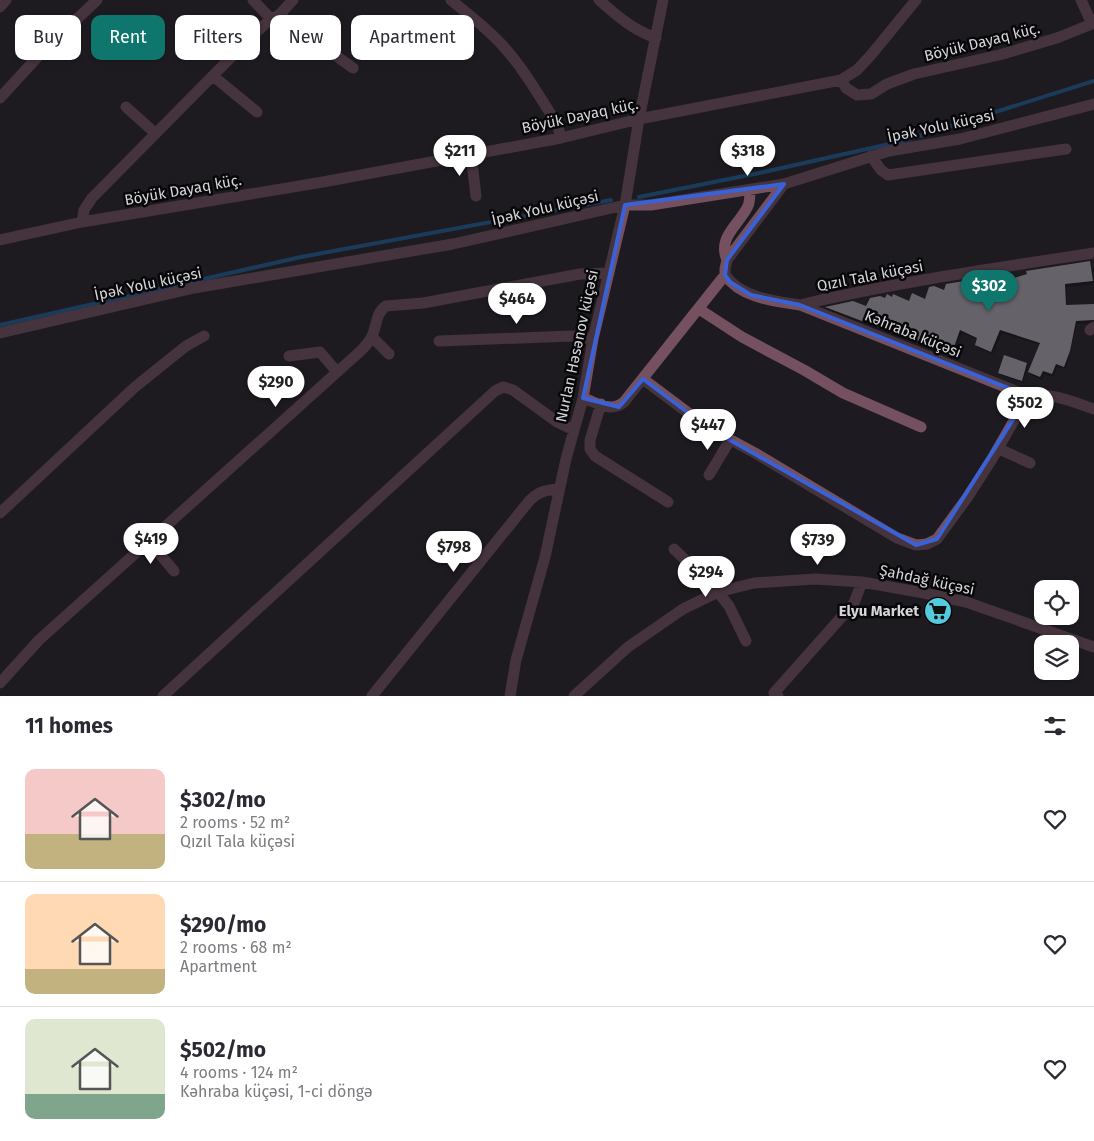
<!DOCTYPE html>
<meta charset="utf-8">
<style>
body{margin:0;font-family:"Fira Sans",sans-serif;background:#f7f7f7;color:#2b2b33;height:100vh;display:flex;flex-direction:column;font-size:19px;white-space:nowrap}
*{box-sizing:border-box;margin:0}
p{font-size:16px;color:#7c7c81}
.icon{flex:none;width:28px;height:28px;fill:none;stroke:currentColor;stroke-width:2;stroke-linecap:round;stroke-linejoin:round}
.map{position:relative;height:696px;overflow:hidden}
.drawer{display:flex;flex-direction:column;background:#fff;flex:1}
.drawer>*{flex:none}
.top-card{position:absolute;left:15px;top:15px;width:500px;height:45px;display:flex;gap:10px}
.controls{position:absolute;left:1034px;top:580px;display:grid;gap:10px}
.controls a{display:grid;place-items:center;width:45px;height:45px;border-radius:10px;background:#fff;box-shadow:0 1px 4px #0004;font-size:25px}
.price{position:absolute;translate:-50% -42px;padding:0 11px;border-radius:18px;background:#fff;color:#222;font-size:16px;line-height:32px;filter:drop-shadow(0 1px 2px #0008)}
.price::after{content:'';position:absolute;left:50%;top:30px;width:15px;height:11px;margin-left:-8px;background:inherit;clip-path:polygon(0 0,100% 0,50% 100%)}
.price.active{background:#0f766e;color:#fff}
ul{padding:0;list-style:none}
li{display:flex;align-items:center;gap:15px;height:125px;padding:0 25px}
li+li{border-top:1px solid #e1e1e2}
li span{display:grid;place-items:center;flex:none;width:140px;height:100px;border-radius:10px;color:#555}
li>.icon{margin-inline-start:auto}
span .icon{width:60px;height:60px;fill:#fffc;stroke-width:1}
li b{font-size:21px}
h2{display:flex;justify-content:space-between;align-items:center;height:60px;padding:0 25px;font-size:21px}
.tag{padding:0 18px;border-radius:10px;background:#fff;box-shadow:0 1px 4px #0004;font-size:18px;line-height:45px}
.tag.active{background:#0f766e;color:#fff}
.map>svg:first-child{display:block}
.shadow{fill:#0007}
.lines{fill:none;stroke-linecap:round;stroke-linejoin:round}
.stream{stroke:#1963a1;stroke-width:4}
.building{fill:#bdbbc2}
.street{stroke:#75505f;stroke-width:11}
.marked{fill:none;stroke:#3962d8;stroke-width:4;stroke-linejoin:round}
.labels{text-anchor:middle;stroke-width:5;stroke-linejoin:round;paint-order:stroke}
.street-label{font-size:15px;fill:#d6d6d9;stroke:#070709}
.poi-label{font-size:15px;font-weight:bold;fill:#d6d6d9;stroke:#070709;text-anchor:end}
</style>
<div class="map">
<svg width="1094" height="696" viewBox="0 0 1094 696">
<rect width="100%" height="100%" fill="#1d1b21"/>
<path class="shadow" d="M1090,262l2,7h2v15l-28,3 1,19 27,-1v18l-17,1 -11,45 -9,-2 -3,10 -10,-3 -2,6 -11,-5 -2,-3 11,-27 -38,-12 -9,21 -15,-6 -2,-4 2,-4 -16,-7 -8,19 -27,-10 -2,3 -14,-5 -1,1 -82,-31 -1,-2 26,-6 13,6 20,-9 23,4 17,-2 19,-9 63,-11z
M1026,364l2,3 -5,16 -23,-8 -1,-2z"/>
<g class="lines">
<path class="stream" d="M639,197l120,-24 144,-32 191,-60
M0,325l301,-68 310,-57"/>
</g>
<path class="building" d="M1090,261l3,20 -28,3 1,21 28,-1v16l-18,1 -6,30 -6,16 -8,-3 -4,10 -9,-3 -3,6 -12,-5 12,-29 -40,-13 -9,22 -16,-7 2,-7 -17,-8 -7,20 -28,-11 -1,4 -15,-6v2l-84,-32 28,-6 13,5 4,-8 10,-2 5,2 2,-4 5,3 1,-3 16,7 3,-8 13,6 4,-12 5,-1 10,4 2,-6 60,-10 2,6 19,-6 -1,-3z
M1004,355l23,8 -5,18 -24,-8z"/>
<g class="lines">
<path class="street" d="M253,0l18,19
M451,0c18,15 37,29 52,46 20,22 35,48 51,73l4,8 3,11
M599,0c18,16 34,30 57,38
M1081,0l11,24
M0,7l6,-7
M279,15l74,53
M213,76l44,36
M841,80l5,8 11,7 14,-1 16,-10 27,-10 85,-19 58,-17 37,-15
M0,98l43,-47 54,-51
M126,107l29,26
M471,154l5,42
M871,156l10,14 7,5 178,-26
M82,222l2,-12 8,-12 161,-163 18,-16 8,-4 14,-15
M0,240l82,-18 241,-40 238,-44 78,-19 202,-39 16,-10 14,-15 45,-55
M727,260c-10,-23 12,-35 21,-54 2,-5 2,-10 2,-16
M725,275c16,23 49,26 75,30l228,91c22,-4 45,6 66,13
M800,305c97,-23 196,-37 294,-52
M699,309l43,28 62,33 39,23 78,34
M1090,330l4,-3
M0,333l194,-45 259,-44 172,-39h26l133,-21 105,-33 71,-12 134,-35
M372,337l17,17
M439,341l132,-5 22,3
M289,356l31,-4 17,20
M643,379l64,48 48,26 142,85 19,7 11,-1 10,-5 30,-41 25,-39 36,-63
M583,398c15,5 28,15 41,4l101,-127v-6l2,-9 57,-76
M601,404l-11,36v9l5,7 73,46
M999,449l31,14
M709,475l21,-35
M0,513l135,-126 51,-41 18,-10
M149,541l25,30
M674,549l44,43 11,14 17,35
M0,683l39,-43 316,-284c6,-5 12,-11 16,-18 6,-10 4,-25 15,-32l37,-3 157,-29 29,-1
M163,696l332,-305 8,-4 10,3 44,32 17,8
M372,696l158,-196c10,-9 16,-10 28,-11
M510,696l6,-36 29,-103 21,-98 17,-61 10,-59 32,-134 14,-86 24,-119
M574,696l54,-49 55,-38 35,-17 36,-9 61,-4 47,3 62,11 42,9 128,45
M778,696l-4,-3 80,-90 8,-21"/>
</g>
<path d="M0 0H1094V696H0ZM784,184l-57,76 -2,15 5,7 21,13 49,10 228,91 -91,143 -21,6 -209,-118 -64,-48 -24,28 -36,-9 42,-193z" fill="#1d1b21" fill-opacity=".55" fill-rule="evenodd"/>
<path class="marked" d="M784,184l-57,76 -2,15 5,7 21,13 49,10 228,91 -91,143 -21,6 -209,-118 -64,-48 -24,28 -36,-9 42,-193z"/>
<defs>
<g id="supermarket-disc" transform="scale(1.4375)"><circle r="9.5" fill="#54cadd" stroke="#070709"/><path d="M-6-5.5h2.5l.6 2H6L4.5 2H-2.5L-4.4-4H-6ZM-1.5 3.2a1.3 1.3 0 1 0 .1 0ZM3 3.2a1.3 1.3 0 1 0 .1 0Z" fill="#111"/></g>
</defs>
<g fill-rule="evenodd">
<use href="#supermarket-disc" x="938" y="611"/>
</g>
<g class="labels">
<g class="street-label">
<text transform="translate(982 42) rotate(-14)" y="5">Böyük Dayaq küç.</text>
<text transform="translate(580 116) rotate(-12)" y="5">Böyük Dayaq küç.</text>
<text transform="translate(941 126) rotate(-12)" y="5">İpək Yolu küçəsi</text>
<text transform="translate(183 190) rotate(-10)" y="5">Böyük Dayaq küç.</text>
<text transform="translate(545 208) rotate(-13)" y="5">İpək Yolu küçəsi</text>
<text transform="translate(870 276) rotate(-11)" y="5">Qızıl Tala küçəsi</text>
<text transform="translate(148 284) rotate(-12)" y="5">İpək Yolu küçəsi</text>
<text transform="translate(913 334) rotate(22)" y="5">Kəhraba küçəsi</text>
<text transform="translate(577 346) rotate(-78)" y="5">Nurlan Həsənov küçəsi</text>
<text transform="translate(927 580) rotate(12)" y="5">Şahdağ küçəsi</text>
</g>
<g class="poi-label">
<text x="919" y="616">Elyu Market</text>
</g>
</g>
</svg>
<div class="controls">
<a><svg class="icon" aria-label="locate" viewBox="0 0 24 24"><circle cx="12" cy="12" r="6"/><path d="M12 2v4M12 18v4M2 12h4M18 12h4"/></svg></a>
<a><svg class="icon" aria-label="layers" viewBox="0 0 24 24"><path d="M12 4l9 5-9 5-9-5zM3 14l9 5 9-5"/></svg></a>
</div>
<b class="price" style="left:460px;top:177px">$211</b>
<b class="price" style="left:748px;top:177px">$318</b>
<b class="price active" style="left:989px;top:312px">$302</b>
<b class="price" style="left:517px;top:325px">$464</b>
<b class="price" style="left:276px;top:408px">$290</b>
<b class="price" style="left:1025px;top:429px">$502</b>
<b class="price" style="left:708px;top:451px">$447</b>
<b class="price" style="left:151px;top:565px">$419</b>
<b class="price" style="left:818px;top:566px">$739</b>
<b class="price" style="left:454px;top:573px">$798</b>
<b class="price" style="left:706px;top:598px">$294</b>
<div class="top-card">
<a class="tag">Buy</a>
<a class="tag active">Rent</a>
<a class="tag">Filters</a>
<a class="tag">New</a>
<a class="tag">Apartment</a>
</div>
</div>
<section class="drawer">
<h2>11 homes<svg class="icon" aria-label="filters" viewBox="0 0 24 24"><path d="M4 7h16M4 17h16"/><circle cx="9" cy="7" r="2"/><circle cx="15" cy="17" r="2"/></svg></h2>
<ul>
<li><span style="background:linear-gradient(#f6c9c9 65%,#c2b280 0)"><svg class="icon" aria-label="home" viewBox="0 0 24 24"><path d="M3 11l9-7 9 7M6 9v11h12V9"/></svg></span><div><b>$302/mo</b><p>2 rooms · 52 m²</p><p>Qızıl Tala küçəsi</p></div><svg class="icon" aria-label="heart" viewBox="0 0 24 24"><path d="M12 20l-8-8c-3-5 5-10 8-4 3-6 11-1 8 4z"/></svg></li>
<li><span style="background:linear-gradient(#ffd9b3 75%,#c2b280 0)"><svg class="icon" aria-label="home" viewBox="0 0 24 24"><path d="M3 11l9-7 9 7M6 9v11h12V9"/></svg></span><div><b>$290/mo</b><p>2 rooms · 68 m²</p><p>Apartment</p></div><svg class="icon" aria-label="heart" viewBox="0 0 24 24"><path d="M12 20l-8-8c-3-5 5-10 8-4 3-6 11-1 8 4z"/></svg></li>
<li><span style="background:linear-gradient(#dfe7d0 75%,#7fa58c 0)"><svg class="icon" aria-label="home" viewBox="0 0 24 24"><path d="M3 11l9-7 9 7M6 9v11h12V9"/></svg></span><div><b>$502/mo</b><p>4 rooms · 124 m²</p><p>Kəhraba küçəsi, 1-ci döngə</p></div><svg class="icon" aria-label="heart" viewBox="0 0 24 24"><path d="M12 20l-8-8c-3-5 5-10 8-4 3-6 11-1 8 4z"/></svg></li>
</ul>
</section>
